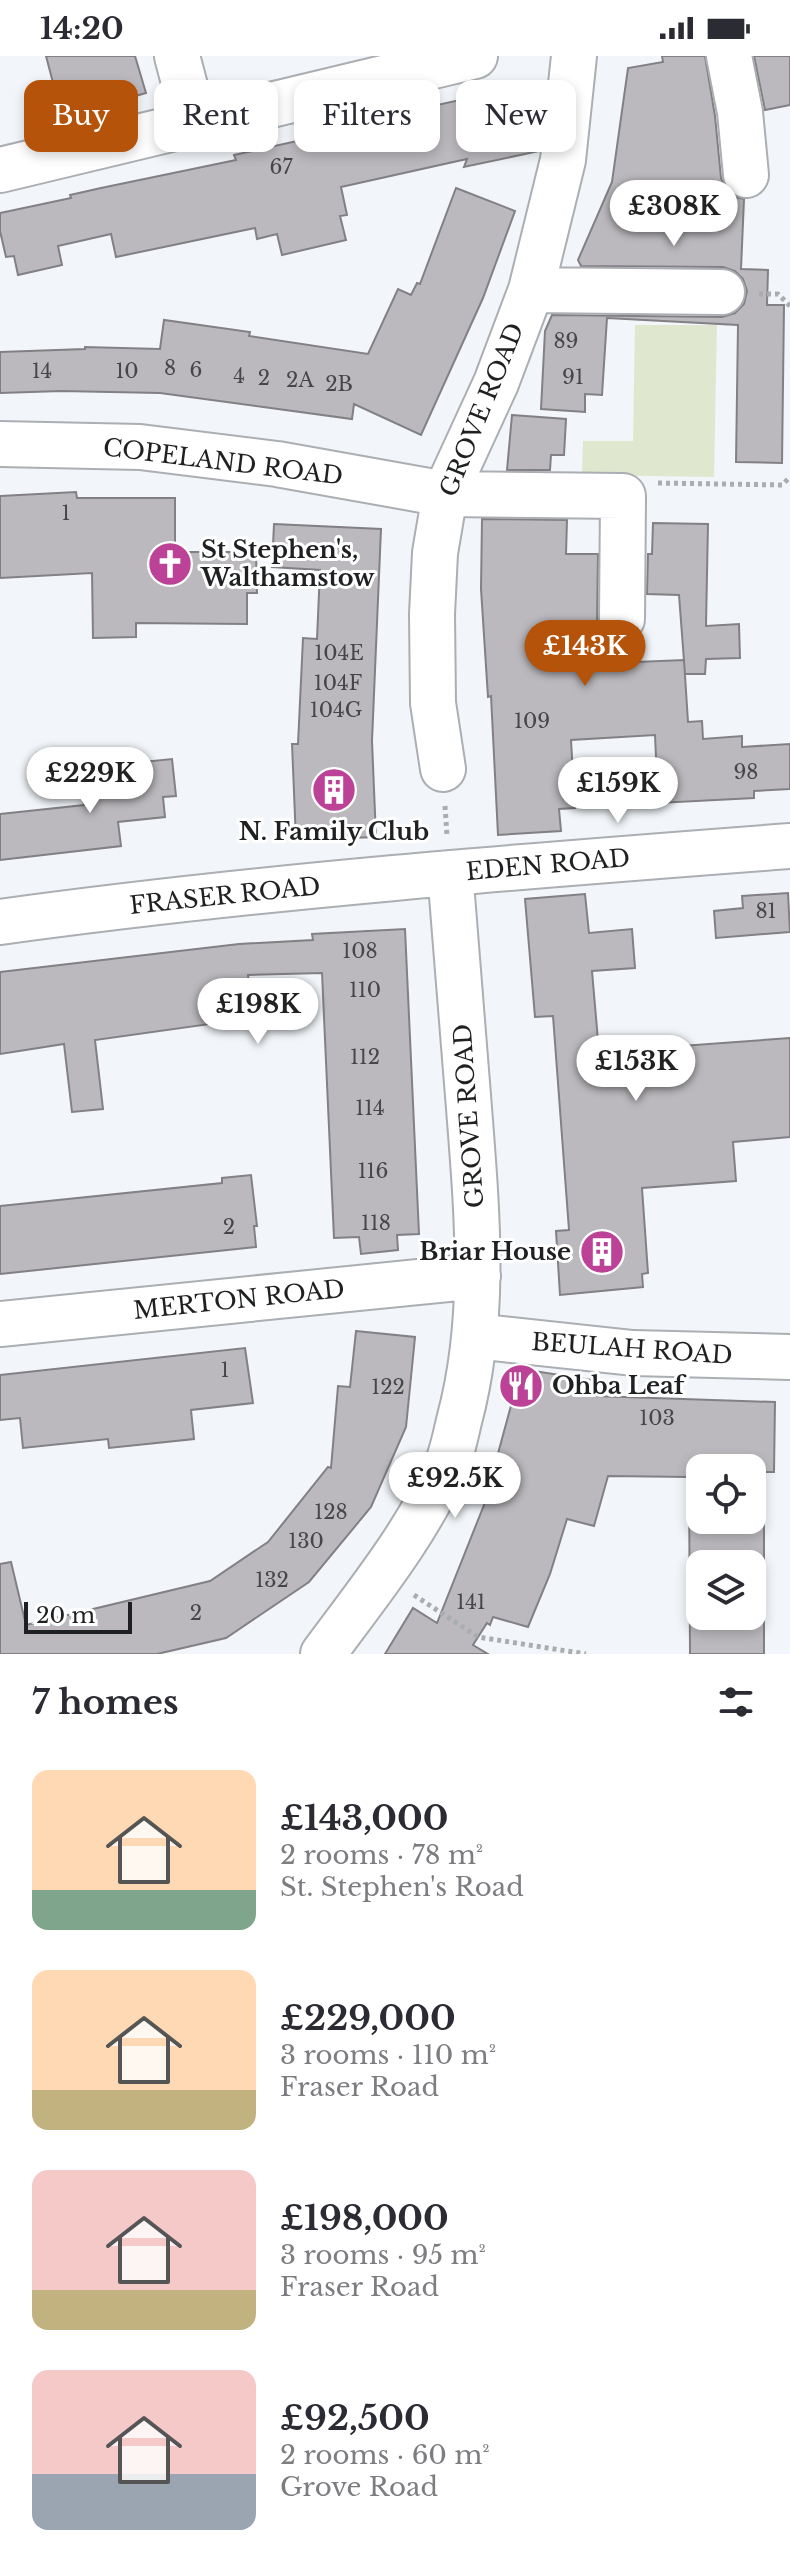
<!DOCTYPE html>
<meta charset="utf-8">
<style>
body{margin:0;font-family:"Libre Baskerville",serif;background:#f2f2f3;color:#2b2b33;height:100vh;display:flex;flex-direction:column;font-size:30px;white-space:nowrap}
*{box-sizing:border-box;margin:0}
p{font-size:26px;color:#7c7c81}
.icon{flex:none;width:44px;height:44px;fill:none;stroke:currentColor;stroke-width:2;stroke-linecap:round;stroke-linejoin:round}
.map{position:relative;height:1598px;overflow:hidden}
.drawer{display:flex;flex-direction:column;background:#fff;flex:1}
.drawer>*{flex:none}
.banner{position:absolute;left:24px;top:24px;width:742px;height:72px;display:flex;gap:16px}
.fabs{position:absolute;left:686px;top:1398px;display:grid;gap:16px}
.fabs a{display:grid;place-items:center;width:80px;height:80px;border-radius:16px;background:#fff;box-shadow:0 4px 12px #0003;font-size:40px}
.scale{position:absolute;left:24px;bottom:20px;width:108px;box-sizing:border-box;padding-left:8px;border:4px solid #1f2022;border-top:0;font-size:22px;line-height:28px;white-space:nowrap;color:#1f2022;-webkit-text-stroke:6px #fff;paint-order:stroke}
.price{position:absolute;translate:-50% -68px;padding:0 18px;border-radius:28px;background:#fff;color:#222;font-size:26px;line-height:52px;filter:drop-shadow(0 2px 4px #0008)}
.price::after{content:'';position:absolute;left:50%;top:48px;width:24px;height:18px;margin-left:-12px;background:inherit;clip-path:polygon(0 0,100% 0,50% 100%)}
.price.selected{background:#b45309;color:#fff}
ul{padding:0;list-style:none}
li{display:flex;align-items:center;gap:24px;height:200px;padding:0 32px}
li span{display:grid;place-items:center;flex:none;width:224px;height:160px;border-radius:16px;color:#555}
li>.icon{margin-inline-start:auto}
span .icon{width:96px;height:96px;fill:#fffc;stroke-width:1}
li b{font-size:34px}
h2{display:flex;justify-content:space-between;align-items:center;height:96px;padding:0 32px;font-size:34px}
.chip{padding:0 28px;border-radius:16px;background:#fff;box-shadow:0 4px 12px #0003;font-size:28px;line-height:72px}
.chip.selected{background:#b45309;color:#fff}
.status{display:flex;justify-content:space-between;align-items:center;height:56px;padding:0 40px;background:#fff;direction:ltr}
.status svg{height:22px;fill:currentColor}
.map>svg:first-child{display:block}
.green{fill:#dfe8cf}
.building{fill:#bbb9bd;stroke:#828084;stroke-width:2;fill-rule:evenodd}
.lines{fill:none;stroke-linecap:round;stroke-linejoin:round}
.minor-casing{stroke:#abaeb2;stroke-width:48}
.path{stroke:#aaadb0;stroke-width:5;stroke-dasharray:4 4;stroke-linecap:butt}
.minor{stroke:#fff;stroke-width:44}
.labels{text-anchor:middle;stroke-width:6;stroke-linejoin:round;paint-order:stroke}
.number-label{font-size:20px;fill:#464649}
.street-label{font-size:24px;fill:#1f2022;stroke:#fff}
.poi-label{font-size:24px;font-weight:bold;fill:#1f2022;stroke:#fff;text-anchor:start}
</style>
<div class="status"><b>14:20</b><svg viewBox="0 0 49 12"><path d="M0 12V9h3v3zM5 12V6h3v6zM10 12V3h3v9zM15 12V0h3v12zM26 1h20v11H26zM47 4h2v5h-2z"/></svg></div>
<div class="map">
<svg width="790" height="1598" viewBox="0 0 790 1598">
<rect width="100%" height="100%" fill="#f2f6fa"/>
<path class="green" d="M635,269h82l-3,152 -132,-2 1,-34h50z"/>
<path class="building" d="M46,0h89l11,37 -56,16 -6,-23 -28,8z
M662,0h43l10,60 6,62 5,12 9,7 9,2 -3,70 27,1 -1,35h17l-2,158 -46,-1 2,-137 -131,-7 -5,77 -17,-1v18l-44,-3 4,-78 7,-16 170,2 13,-4 9,-9 3,-13 -4,-12 -8,-8 -12,-4 -142,-1 -3,-6 34,-78 16,-114 35,-6z
M754,0h36v49l-25,5z
M533,28l9,39 -2,13 -4,1 3,14 -75,16 3,-8 -126,28 6,28 -7,1 6,24 -64,15 -5,-21 -20,5 -2,-11 -139,29 -5,-23 -53,12 4,19 -44,10 -4,-19 -8,1 -6,-26v-18l71,-15 -1,-3 31,-7 135,-28 -2,-5 95,-21 -1,-5z
M456,132l59,23 -32,87 -62,137 -67,-31 -2,15 -192,-26 -99,-2 -61,2v-41l85,-3v-2l75,2 4,-29 86,12 -1,4 119,18 30,-65 13,6 6,-12 3,1z
M512,359l54,4 -2,36h-13l-1,15h-43z
M76,436l1,6h98v54h81l1,41h-10v31l-111,-1v14l-43,1 -1,-65 -92,5v-82z
M482,463l85,1 -1,34h32l-1,66 4,12 9,9 2,22 72,-3 4,62 14,-1 1,18 39,-3v11l48,-3v45l-36,2v7l-96,5 -3,-68 -84,5 4,68 -16,1 2,22 -63,4 -7,-139 -3,1 -7,-108z
M653,467l55,1 -2,102 33,-2 1,34 -34,1 -1,15h-20l-6,-79 -32,-1 1,-40h4z
M274,468l107,5 -9,212 4,96 -80,3 -4,-96h6l5,-106 14,1 3,-69 -48,-3z
M172,703l4,37 -13,1 2,20 -47,5 3,24 -121,14v-46l84,-9 -2,-19 44,-5 -2,-17z
M788,837l2,39 -74,6 -2,-27 29,-3 -1,-12z
M585,838l4,39 43,-4 3,39 -43,3 7,81 191,-14v99l-57,5 3,39 -94,7 6,85 -6,1 1,13 -83,8 -4,-64 13,-1 -16,-214 -18,1 -10,-118z
M405,873l14,305 -22,1 1,15 -37,4 -2,-17 -25,1 -12,-265 -74,2 5,43 -158,22 8,69 -31,3 -8,-68 -64,10v-82l239,-28 74,-4 -1,-6z
M251,1119l6,51h-3l2,21 -256,27v-68l222,-23v-5z
M356,1275l59,6 -9,90 -35,80 -62,75 -83,56 -69,16h-157v-90l11,-2 15,63 184,-44 58,-39 60,-75 3,1 7,-82 12,1z
M245,1292l8,55 -62,7 3,29 -85,9 -1,-9 -85,9 -3,-30 -20,2v-45z
M521,1313l78,12 -4,15 180,6 -1,70h-10v182h-74l-1,-177 -81,-1 -14,50 -27,-7 -17,55 -22,53 -35,-10 -3,8 -3,-2 -14,22 15,9h-103l28,-46 24,15 47,-118zM700,1412h52v52h-52zM700,1508h52v52h-52z"/>
<g class="lines">
<g class="minor-casing">
<path id="minor" d="M177,0l18,68
M729,0l11,56 6,63
M0,114l475,-114
M531,234l191,2
M0,388l140,3 137,17 168,30 178,2 -1,123
M443,713l-10,-66 -1,-89 3,-61 10,-59 51,-111 35,-93 32,-130 11,-104
M0,866c262,-36 526,-56 790,-76
M0,1268l478,-48
M475,1280l158,17 157,4
M323,1598c45,-61 95,-122 125,-192 5,-13 8,-28 11,-41 28,-103 18,-209 10,-313 -6,-79 -12,-157 -19,-235"/>
</g>
<path class="path" d="M759,238h19l12,12
M658,427l124,2 8,-8
M445,750l2,30
M414,1539l64,42 108,17"/>
<use href="#minor" class="minor"/>
</g>
<defs>
<g id="church-disc" transform="scale(2.3)"><circle r="9.5" fill="#bb4296" stroke="#fff"/><path d="M-1.2-6h2.4v3.5h3.3v2.4h-3.3V6h-2.4V-.1h-3.3v-2.4h3.3Z" fill="#fff"/></g>
<g id="building-disc" transform="scale(2.3)"><circle r="9.5" fill="#bb4296" stroke="#fff"/><path d="M-4-6H4V6H1V3H-1V6H-4ZM-2.5-4.3h1.7v1.8h-1.7ZM.8-4.3h1.7v1.8H.8ZM-2.5-1h1.7V.8h-1.7ZM.8-1h1.7V.8H.8Z" fill="#fff"/></g>
<g id="restaurant-disc" transform="scale(2.3)"><circle r="9.5" fill="#bb4296" stroke="#fff"/><path d="M-5-6h1v4h1v-4h1v4h1v-4h1v5L-1.5 .5V6h-2V.5L-5-1ZM5-6V6H3V1.5H1.5Q1.5-4 5-6Z" fill="#fff"/></g>
</defs>
<g fill-rule="evenodd">
<use href="#church-disc" x="170" y="508"/>
<use href="#building-disc" x="334" y="734"/>
<use href="#building-disc" x="602" y="1196"/>
<use href="#restaurant-disc" x="521" y="1330"/>
</g>
<g class="labels">
<g class="number-label">
<text x="281" y="118">67</text>
<text x="566" y="292">89</text>
<text x="170" y="319">8</text>
<text x="196" y="321">6</text>
<text x="42" y="322">14</text>
<text x="127" y="322">10</text>
<text x="239" y="327">4</text>
<text x="573" y="328">91</text>
<text x="264" y="329">2</text>
<text x="300" y="331">2A</text>
<text x="339" y="335">2B</text>
<text x="66" y="464">1</text>
<text x="339" y="604">104E</text>
<text x="338" y="634">104F</text>
<text x="336" y="661">104G</text>
<text x="532" y="672">109</text>
<text x="746" y="723">98</text>
<text x="766" y="862">81</text>
<text x="360" y="902">108</text>
<text x="365" y="941">110</text>
<text x="365" y="1008">112</text>
<text x="370" y="1059">114</text>
<text x="373" y="1122">116</text>
<text x="376" y="1174">118</text>
<text x="229" y="1178">2</text>
<text x="225" y="1321">1</text>
<text x="388" y="1338">122</text>
<text x="657" y="1369">103</text>
<text x="331" y="1463">128</text>
<text x="306" y="1492">130</text>
<text x="272" y="1531">132</text>
<text x="471" y="1553">141</text>
<text x="196" y="1564">2</text>
</g>
<g class="street-label">
<text transform="translate(482 354) rotate(-68)" y="8">GROVE ROAD</text>
<text transform="translate(223 406) rotate(7)" y="8">COPELAND ROAD</text>
<text transform="translate(548 809) rotate(-5)" y="8">EDEN ROAD</text>
<text transform="translate(225 840) rotate(-6)" y="8">FRASER ROAD</text>
<text transform="translate(469 1060) rotate(-94)" y="8">GROVE ROAD</text>
<text transform="translate(239 1244) rotate(-6)" y="8">MERTON ROAD</text>
<text transform="translate(632 1293) rotate(4)" y="8">BEULAH ROAD</text>
</g>
<g class="poi-label">
<text x="201" y="502">St Stephen's,<tspan x="201" dy="28">Walthamstow</tspan></text>
<text x="334" y="784" text-anchor="middle">N. Family Club</text>
<text x="571" y="1204" text-anchor="end">Briar House</text>
<text x="552" y="1338">Ohba Leaf</text>
</g>
</g>
</svg>
<div class="fabs">
<a><svg class="icon" aria-label="locate" viewBox="0 0 24 24"><circle cx="12" cy="12" r="6"/><path d="M12 2v4M12 18v4M2 12h4M18 12h4"/></svg></a>
<a><svg class="icon" aria-label="layers" viewBox="0 0 24 24"><path d="M12 4l9 5-9 5-9-5zM3 14l9 5 9-5"/></svg></a>
</div>
<div class="scale">20 m</div>
<b class="price" style="left:674px;top:192px">£308K</b>
<b class="price selected" style="left:585px;top:632px">£143K</b>
<b class="price" style="left:90px;top:759px">£229K</b>
<b class="price" style="left:618px;top:769px">£159K</b>
<b class="price" style="left:258px;top:990px">£198K</b>
<b class="price" style="left:636px;top:1047px">£153K</b>
<b class="price" style="left:455px;top:1464px">£92.5K</b>
<div class="banner">
<a class="chip selected">Buy</a>
<a class="chip">Rent</a>
<a class="chip">Filters</a>
<a class="chip">New</a>
</div>
</div>
<section class="drawer">
<h2>7 homes<svg class="icon" aria-label="filters" viewBox="0 0 24 24"><path d="M4 7h16M4 17h16"/><circle cx="9" cy="7" r="2"/><circle cx="15" cy="17" r="2"/></svg></h2>
<ul>
<li><span style="background:linear-gradient(#ffd9b3 75%,#7fa58c 0)"><svg class="icon" aria-label="home" viewBox="0 0 24 24"><path d="M3 11l9-7 9 7M6 9v11h12V9"/></svg></span><div><b>£143,000</b><p>2 rooms · 78 m²</p><p>St. Stephen's Road</p></div></li>
<li><span style="background:linear-gradient(#ffd9b3 75%,#c2b280 0)"><svg class="icon" aria-label="home" viewBox="0 0 24 24"><path d="M3 11l9-7 9 7M6 9v11h12V9"/></svg></span><div><b>£229,000</b><p>3 rooms · 110 m²</p><p>Fraser Road</p></div></li>
<li><span style="background:linear-gradient(#f6c9c9 75%,#c2b280 0)"><svg class="icon" aria-label="home" viewBox="0 0 24 24"><path d="M3 11l9-7 9 7M6 9v11h12V9"/></svg></span><div><b>£198,000</b><p>3 rooms · 95 m²</p><p>Fraser Road</p></div></li>
<li><span style="background:linear-gradient(#f6c9c9 65%,#9aa5b1 0)"><svg class="icon" aria-label="home" viewBox="0 0 24 24"><path d="M3 11l9-7 9 7M6 9v11h12V9"/></svg></span><div><b>£92,500</b><p>2 rooms · 60 m²</p><p>Grove Road</p></div></li>
</ul>
</section>
